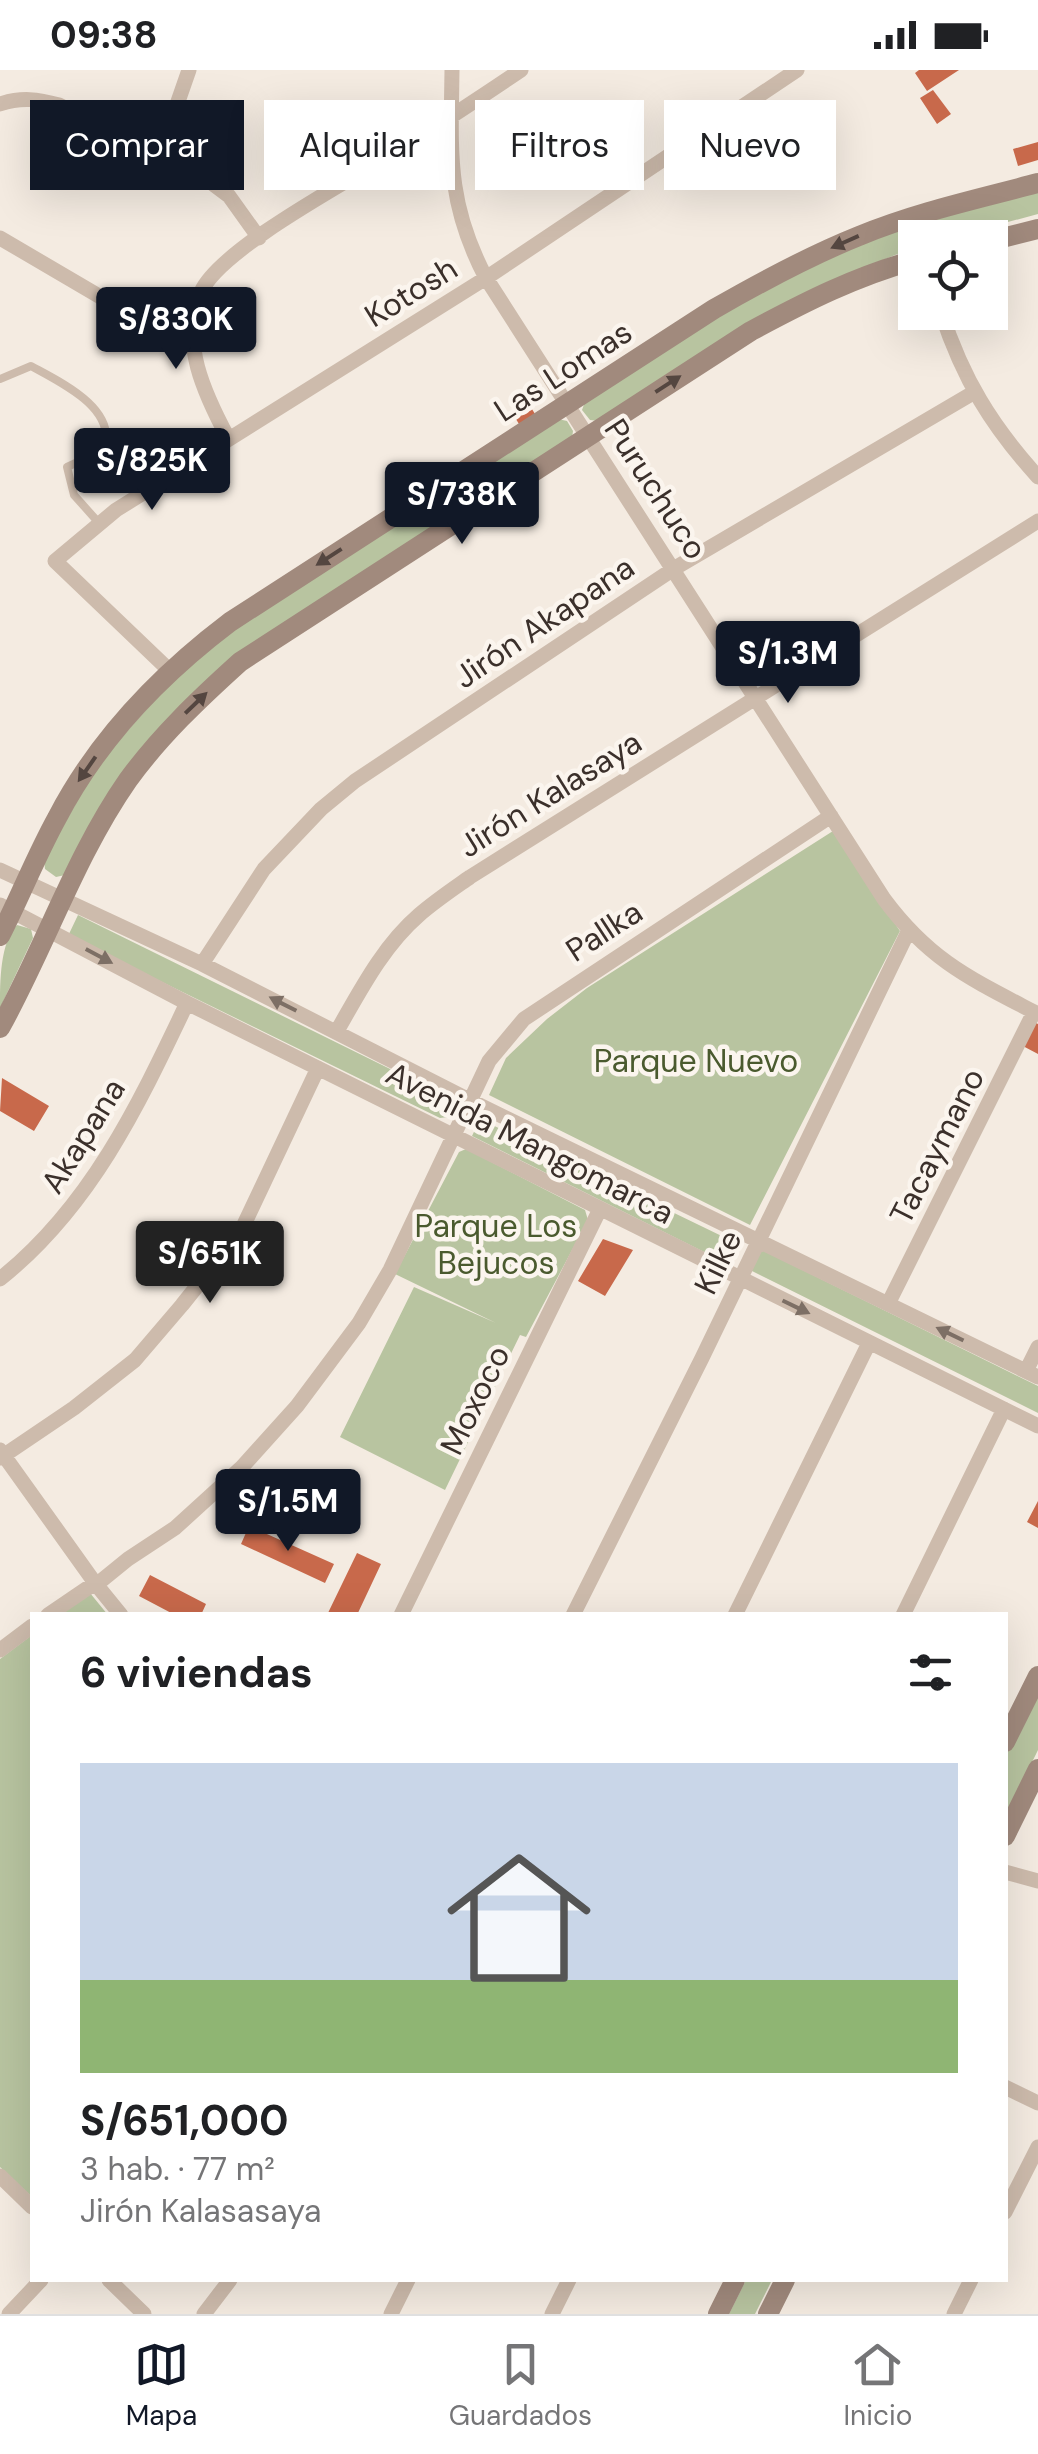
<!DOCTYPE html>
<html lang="es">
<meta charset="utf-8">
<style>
body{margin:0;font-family:"DM Sans",sans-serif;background:#f6f6f6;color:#202124;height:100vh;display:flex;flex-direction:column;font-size:38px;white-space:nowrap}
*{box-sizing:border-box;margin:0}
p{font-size:32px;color:#757577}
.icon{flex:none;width:55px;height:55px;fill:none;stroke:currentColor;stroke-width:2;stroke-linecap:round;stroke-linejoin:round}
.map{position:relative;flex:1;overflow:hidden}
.drawer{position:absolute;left:30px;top:1542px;width:978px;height:670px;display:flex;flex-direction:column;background:#fff;border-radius:0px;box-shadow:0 10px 40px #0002}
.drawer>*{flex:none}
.top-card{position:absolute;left:30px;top:30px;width:980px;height:90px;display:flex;gap:20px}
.tools{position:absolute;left:898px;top:150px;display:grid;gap:20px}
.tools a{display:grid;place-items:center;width:110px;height:110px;border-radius:0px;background:#fff;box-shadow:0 10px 40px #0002;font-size:50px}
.price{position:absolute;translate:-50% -85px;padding:0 22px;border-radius:10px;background:#111827;color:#fff;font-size:32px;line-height:65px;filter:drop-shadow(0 2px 5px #0008)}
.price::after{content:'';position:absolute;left:50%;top:60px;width:30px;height:22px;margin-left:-15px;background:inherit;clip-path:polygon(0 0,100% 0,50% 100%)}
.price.selected{background:#222;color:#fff}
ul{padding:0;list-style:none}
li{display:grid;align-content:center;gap:20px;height:530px;padding:0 50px}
li span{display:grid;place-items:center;height:310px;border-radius:0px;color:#555}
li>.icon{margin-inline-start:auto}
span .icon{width:180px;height:180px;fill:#fffc;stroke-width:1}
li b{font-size:42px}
h2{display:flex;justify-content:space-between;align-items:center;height:120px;padding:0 50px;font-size:42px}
.chip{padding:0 35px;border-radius:0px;background:#fff;box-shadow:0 10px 40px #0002;font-size:35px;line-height:90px}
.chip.selected{background:#111827;color:#fff}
.status{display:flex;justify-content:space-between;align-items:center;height:70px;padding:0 50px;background:#fff;direction:ltr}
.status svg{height:28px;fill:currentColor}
.tabs{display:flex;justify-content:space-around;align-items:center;height:140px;border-top:2px solid #e0e0e0;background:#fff;font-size:28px;color:#757577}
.tabs a{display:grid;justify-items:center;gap:5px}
.tabs .selected{color:#111827}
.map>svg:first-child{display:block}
.green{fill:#b8c4a0}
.building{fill:#c8694b}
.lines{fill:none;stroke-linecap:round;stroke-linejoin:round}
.lane{stroke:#cdbbac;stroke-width:8}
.street{stroke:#cdbbac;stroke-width:15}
.secondary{stroke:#a18a7d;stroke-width:20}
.oneway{fill:#544640}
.oneway2{fill:#7d6f65}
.labels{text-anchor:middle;stroke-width:9;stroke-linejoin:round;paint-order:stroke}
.street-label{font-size:32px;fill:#3b302b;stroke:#fbf5ee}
.park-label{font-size:32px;fill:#4a5a2e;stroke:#fbf5ee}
</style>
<div class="status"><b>09:38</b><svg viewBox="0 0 49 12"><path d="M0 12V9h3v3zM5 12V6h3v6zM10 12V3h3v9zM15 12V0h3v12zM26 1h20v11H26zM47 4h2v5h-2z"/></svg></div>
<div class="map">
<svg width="1038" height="2244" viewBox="0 0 1038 2244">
<rect width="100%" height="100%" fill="#f4ebe1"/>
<path class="green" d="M1038,120v24l-86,23h-24l-3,-9 5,-7z
M895,160l7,2 6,13 -8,8 -83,34 -218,134 -9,-1 -8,-10 4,-11 134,-83 92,-52z
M558,349l9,2 6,10 -1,7 -356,236 -151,201 -9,2 -11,-8 -1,-9 45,-80 25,-34 62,-70 58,-47z
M833,761l67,100 -150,294 -261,-130 17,-37 41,-39 40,-31z
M78,845l373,184 1,9 -4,9 -8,1 -372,-182z
M17,855l14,4 2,9 -33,70c0,-28 0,-65 17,-83z
M480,1049l252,122 -10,20 -250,-125z
M466,1079l119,61 3,10 -62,117 -6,-2 -75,155 -105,-53 74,-150 82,36 -101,-49 64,-122z
M762,1180l276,136v27l-288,-143z
M90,1523l18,22h-48z
M32,1565v562l-32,-30v-508z
M1038,1621v59l-33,67v-61z
M746,2210h26l-17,34h-26z"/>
<path class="building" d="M919,0h40l-32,21 -12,-18z
M933,20l18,24 -14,10 -17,-26z
M1038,72v18l-20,6 -5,-17z
M527,331l8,13 -16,10 -8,-13z
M1034,952l4,2v30l-17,-9z
M2,1008l47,28 -15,25 -34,-20z
M603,1169l30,11 -28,46 -27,-15z
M1038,1431v27l-11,-6z
M249,1456l85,38 -9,19 -84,-39z
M357,1483l24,11 -24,51h-30z
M150,1505l56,29 -5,11h-26l-36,-19z"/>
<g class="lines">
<path class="lane" d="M0,309l31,-13c31,17 87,43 73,84l-37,17 7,28 25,28"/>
<path class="street" d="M452,0c-1,82 -6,132 34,208l398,621c46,62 87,80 154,115
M0,34c21,-7 38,-5 59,1l150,76 20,15 30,42
M159,86l30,-86
M910,148l7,20
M0,168l162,95 33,11
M941,242c22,67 50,113 97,165
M228,368c-23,-43 -49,-97 -27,-146 19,-43 148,-111 191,-138 44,-27 86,-55 129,-84
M170,601l-115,-110 61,-51 370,-232 311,-208
M0,800l202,94 269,137 567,276
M0,835l187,98 851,423
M202,894l62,-95 57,-60 34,-28 320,-213 298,-175
M337,961c23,-40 46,-85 82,-116 16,-14 34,-26 51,-38l568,-356
M0,1209c91,-73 138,-173 187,-276
M888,1234l146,-292
M1026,1301l12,-24
M0,1380l95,133 26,32
M0,1388l74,-50 61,-48 47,-55 59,-74 77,-163
M96,1515l32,-26 47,-31 67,-61 55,-61 62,-83 31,-53 99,-209 35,-42 307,-203
M48,1545l47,-32
M401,1545l199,-406
M573,1545l129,-257 206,-426
M735,1545l134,-272
M903,1545l101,-206
M0,1580l32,-24
M1005,1802l33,9
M1005,2017l33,16
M0,2106l32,31
M1005,2142l33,-65
M109,2210l35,34
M9,2244l32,-34
M204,2244l26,-34
M391,2244l17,-34
M552,2244l17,-34
M954,2244l17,-34"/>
<path class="secondary" d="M990,171l48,-12
M0,866c20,-39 36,-80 57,-118 41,-79 103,-143 173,-196l484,-313c47,-27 95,-53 145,-73 58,-24 119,-37 179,-53
M0,958c45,-81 75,-172 128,-248 32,-44 71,-81 112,-118l511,-331c54,-29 105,-55 164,-71
M1005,1672l33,-66
M1005,1766l33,-67
M718,2244l17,-34
M768,2244l17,-34"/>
</g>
<defs><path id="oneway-solid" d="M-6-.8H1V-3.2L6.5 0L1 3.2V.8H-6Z" transform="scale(2.5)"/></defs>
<g class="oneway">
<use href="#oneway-solid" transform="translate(845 172) rotate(156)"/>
<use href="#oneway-solid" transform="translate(668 314) rotate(-33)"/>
<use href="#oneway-solid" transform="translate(329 487) rotate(147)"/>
<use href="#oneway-solid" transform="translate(196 633) rotate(-44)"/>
<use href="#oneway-solid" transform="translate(87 699) rotate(125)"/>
</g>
<g class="oneway2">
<use href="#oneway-solid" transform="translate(99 886) rotate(28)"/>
<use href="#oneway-solid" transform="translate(283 934) rotate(-153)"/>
<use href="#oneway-solid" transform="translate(796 1237) rotate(26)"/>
<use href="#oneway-solid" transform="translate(950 1264) rotate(-154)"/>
</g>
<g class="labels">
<g class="street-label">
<text transform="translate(411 222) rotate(-32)" y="11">Kotosh</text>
<text transform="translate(563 301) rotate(-33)" y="11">Las Lomas</text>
<text transform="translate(656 419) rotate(57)" y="11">Puruchuco</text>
<text transform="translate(544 552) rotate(-34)" y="11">Jirón Akapana</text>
<text transform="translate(550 724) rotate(-32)" y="11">Jirón Kalasaya</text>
<text transform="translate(604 861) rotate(-33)" y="11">Pallka</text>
<text transform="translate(83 1066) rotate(-58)" y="11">Akapana</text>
<text transform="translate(530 1073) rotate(27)" y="11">Avenida Mangomarca</text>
<text transform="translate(937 1076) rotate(-63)" y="11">Tacaymano</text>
<text transform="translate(718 1192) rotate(-64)" y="11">Kilke</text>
<text transform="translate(475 1330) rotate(-64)" y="11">Moxoco</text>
</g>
<g class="park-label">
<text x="696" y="1002">Parque Nuevo</text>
<text x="496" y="1167">Parque Los<tspan x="496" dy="37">Bejucos</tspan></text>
</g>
</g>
</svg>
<div class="tools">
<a><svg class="icon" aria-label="locate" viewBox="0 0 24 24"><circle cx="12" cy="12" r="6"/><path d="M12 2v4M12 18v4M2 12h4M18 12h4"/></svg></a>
</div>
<b class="price" style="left:176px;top:302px">S/830K</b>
<b class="price" style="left:152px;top:443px">S/825K</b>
<b class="price" style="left:462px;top:477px">S/738K</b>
<b class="price" style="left:788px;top:636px">S/1.3M</b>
<b class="price selected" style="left:210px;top:1236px">S/651K</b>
<b class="price" style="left:288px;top:1484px">S/1.5M</b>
<div class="top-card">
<a class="chip selected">Comprar</a>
<a class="chip">Alquilar</a>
<a class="chip">Filtros</a>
<a class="chip">Nuevo</a>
</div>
<section class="drawer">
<h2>6 viviendas<svg class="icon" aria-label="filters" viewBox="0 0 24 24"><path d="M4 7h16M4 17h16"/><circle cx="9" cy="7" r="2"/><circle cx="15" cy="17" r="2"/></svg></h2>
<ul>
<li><span style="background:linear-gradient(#c9d6e8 70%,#8fb573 0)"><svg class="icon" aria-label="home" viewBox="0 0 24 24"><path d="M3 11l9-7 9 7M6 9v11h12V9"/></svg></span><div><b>S/651,000</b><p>3 hab. · 77 m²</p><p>Jirón Kalasasaya</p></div></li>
</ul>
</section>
</div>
<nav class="tabs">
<a class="selected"><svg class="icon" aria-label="map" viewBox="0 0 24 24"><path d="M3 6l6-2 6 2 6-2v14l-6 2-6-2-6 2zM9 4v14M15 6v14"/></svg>Mapa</a>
<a><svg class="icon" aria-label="saved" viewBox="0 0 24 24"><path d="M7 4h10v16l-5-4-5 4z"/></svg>Guardados</a>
<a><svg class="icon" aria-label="home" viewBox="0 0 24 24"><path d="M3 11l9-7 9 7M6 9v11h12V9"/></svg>Inicio</a>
</nav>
